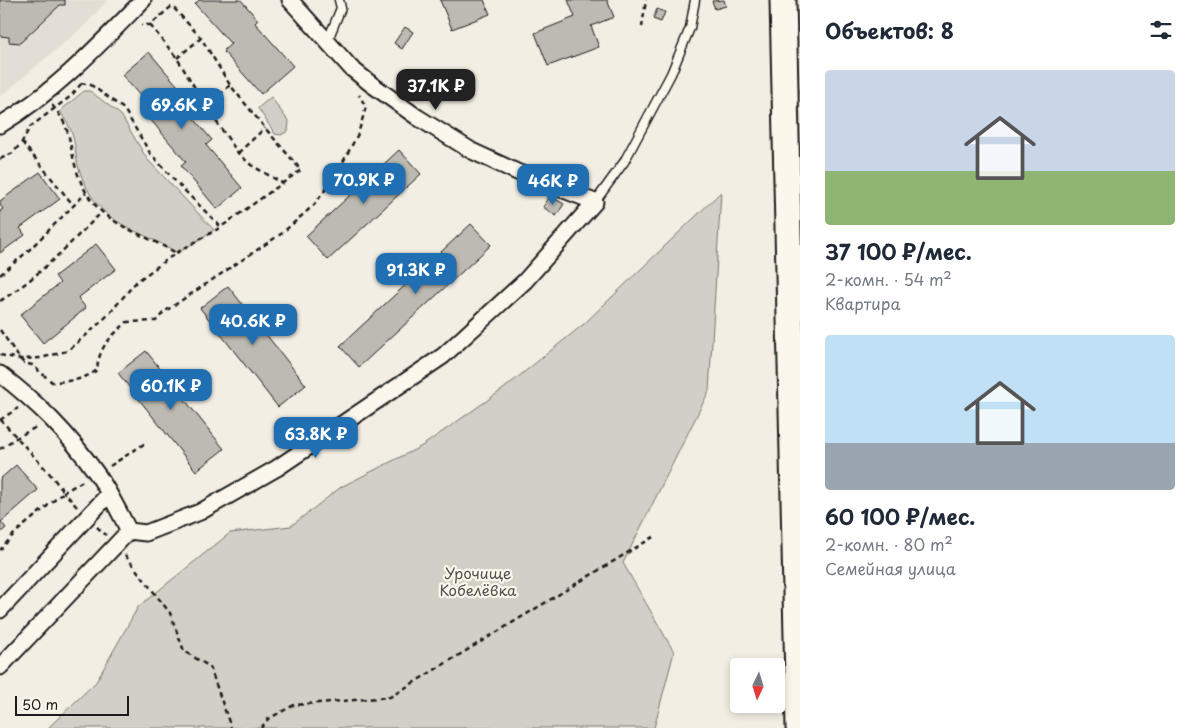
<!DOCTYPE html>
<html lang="ru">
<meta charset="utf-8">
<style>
body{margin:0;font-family:"Playpen Sans",sans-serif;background:#f6f6f7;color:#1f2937;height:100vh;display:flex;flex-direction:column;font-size:19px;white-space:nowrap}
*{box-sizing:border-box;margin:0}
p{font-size:16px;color:#747a83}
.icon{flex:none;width:28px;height:28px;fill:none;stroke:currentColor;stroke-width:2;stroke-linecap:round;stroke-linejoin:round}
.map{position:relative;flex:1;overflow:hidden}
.sheet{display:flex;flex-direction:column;background:#fff;width:400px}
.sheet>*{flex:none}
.needle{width:32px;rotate:184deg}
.buttons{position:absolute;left:730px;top:658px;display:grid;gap:10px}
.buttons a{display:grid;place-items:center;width:55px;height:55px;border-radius:5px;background:#fff;box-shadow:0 2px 8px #0003;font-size:25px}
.scale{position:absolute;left:15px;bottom:12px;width:114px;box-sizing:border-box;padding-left:5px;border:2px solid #1c1c1c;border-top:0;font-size:14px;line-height:18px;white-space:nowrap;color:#1c1c1c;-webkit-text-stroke:4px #fbf7ec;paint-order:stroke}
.price{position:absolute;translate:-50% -42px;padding:0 11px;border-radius:10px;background:#1f6fb2;color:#fff;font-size:16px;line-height:32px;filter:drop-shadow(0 1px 2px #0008)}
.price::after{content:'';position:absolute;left:50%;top:30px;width:15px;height:11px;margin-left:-8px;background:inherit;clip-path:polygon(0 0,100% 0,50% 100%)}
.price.on{background:#222;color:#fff}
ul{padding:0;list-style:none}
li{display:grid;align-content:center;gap:10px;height:265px;padding:0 25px}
li span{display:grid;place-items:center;height:155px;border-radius:5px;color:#555}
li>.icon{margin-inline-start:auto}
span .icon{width:90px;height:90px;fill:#fffc;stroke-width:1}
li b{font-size:21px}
h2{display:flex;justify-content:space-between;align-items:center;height:60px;padding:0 25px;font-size:21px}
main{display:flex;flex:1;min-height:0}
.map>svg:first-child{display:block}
.built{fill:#e2ded5}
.green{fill:#d2cfc6;stroke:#777671}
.building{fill:#bdbab1;stroke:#1c1c1c}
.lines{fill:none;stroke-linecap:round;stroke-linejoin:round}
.lane-casing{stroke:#1c1c1c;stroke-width:11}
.street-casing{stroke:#1c1c1c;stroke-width:19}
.primary-casing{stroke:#1c1c1c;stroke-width:29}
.path{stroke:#1c1c1c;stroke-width:2.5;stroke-dasharray:5 4;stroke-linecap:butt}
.lane{stroke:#fbf7ec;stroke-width:8}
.street{stroke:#fbf7ec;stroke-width:15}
.primary{stroke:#fbf7ec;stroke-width:25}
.labels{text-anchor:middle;stroke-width:4.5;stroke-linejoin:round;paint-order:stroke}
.park-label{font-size:15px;fill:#53524f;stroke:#fbf7ec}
</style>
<main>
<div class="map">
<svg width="800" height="728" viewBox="0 0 800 728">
<rect width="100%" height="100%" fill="#f2eee4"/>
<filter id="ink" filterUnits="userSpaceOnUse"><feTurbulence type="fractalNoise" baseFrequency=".02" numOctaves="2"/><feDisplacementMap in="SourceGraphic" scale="10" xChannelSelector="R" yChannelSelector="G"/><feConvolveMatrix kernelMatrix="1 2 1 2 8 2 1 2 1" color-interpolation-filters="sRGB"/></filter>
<g filter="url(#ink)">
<path class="built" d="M0,0h108l-24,26 -84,71z"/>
<path class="green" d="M84,91h6l31,24 26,44 67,71 -36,23c-46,-28 -80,-26 -99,-84 -4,-12 -3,-26 -8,-38 -2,-7 -8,-14 -11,-20z
M271,97l18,25 -1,9 -7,4 -6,-1 -17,-26z
M721,192l-12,199 -86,172 51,89 -20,76h-606l48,-46 42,-75 92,-74 61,-7 50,-39 81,-41 80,-56 83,-67z"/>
<path class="building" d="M0,0h65v5h-5l-40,38 -11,-1v-5l-9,-1z
M199,0h42l17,20 -3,3 38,43 -32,28 -38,-43 8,-7 -36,-40z
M440,0h44l6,14 -38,15z
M568,0h39l7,17 -23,9 8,21 -51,19 -13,-33 40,-16z
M724,0l2,6 -11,3 -3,-8z
M657,9l8,3 -4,10 -8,-3z
M405,27l8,5 -11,17 -8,-6z
M149,52l33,39 -6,6 36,43 -6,5 36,43 -25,21 -36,-43 5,-4 -36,-43 6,-5 -34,-39z
M399,150l22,24 -93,86 -22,-24z
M40,172l20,27 -40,29 5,7 -25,18v-42l3,-2 -3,-4v-4z
M550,196l14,8 -8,12 -13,-9z
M471,224l20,21 -132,122 -19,-21z
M96,244l20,25 -38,29 8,10 -43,35 -23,-28 40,-32 -5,-7z
M228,286l78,99 -28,22 -78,-99z
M146,351l78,98 -28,22 -78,-98z
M16,465l22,25 -37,32 5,6 -6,5v-54z"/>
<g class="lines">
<g class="lane-casing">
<path id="lane" d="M327,42l14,-34 -2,-8
M595,202l29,-40 47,-88 19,-46 5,-28"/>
</g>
<g class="street-casing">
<path id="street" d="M0,125c55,-33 99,-80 143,-125
M0,374c39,30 68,59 97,100 12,17 22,38 32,57
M0,610l109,-116
M0,667l129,-136 17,2 54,-21 77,-44 166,-112 82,-75 70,-79 -78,-30 -45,-21 -55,-34 -46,-33 -20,-16 -61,-68"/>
</g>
<g class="primary-casing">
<path id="primary" d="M783,0l16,728"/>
</g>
<path class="path" d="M150,25l27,33 30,50 31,45 13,12 33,19
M642,27l4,-27
M177,58l24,-20
M81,83l10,2 33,24 26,44 26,29 45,45
M52,105c19,22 16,34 23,60 16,59 55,61 101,88
M207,108l23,-23
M22,142l52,64
M238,153l27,-25
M0,159l13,-6 9,-11 8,-15 41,-31 10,-12
M0,275l28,-24 58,-58
M0,301c39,-24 69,-57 101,-88
M0,330l20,29 4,4 8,2 20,17c18,-1 30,-1 45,-12 2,-24 13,-32 30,-48l29,-1 8,-9 117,-78 33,-29 22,-30 22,-41 8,-27 -7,-12
M0,355l20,4 21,-1 26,-7 23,-19 19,-18 27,-32 40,-29 45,-26 80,-57 -36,-42 -35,-43 -29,-47 -29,-32 -22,19h-9
M0,419l50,55 14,18 -49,41 -15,17
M0,420l18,-12
M0,449l16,-11 22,-12
M110,466l37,-24
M77,507l-13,-15 19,-11
M97,527l9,8
M125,555l45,58 14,38 26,16 21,61
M261,728l7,-9 26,-14 96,-8 265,-161"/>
<use href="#lane" class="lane"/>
<use href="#street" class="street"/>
<use href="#primary" class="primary"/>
</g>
</g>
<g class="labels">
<g class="park-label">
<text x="478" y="579">Урочище<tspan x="478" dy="17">Кобелёвка</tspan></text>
</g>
</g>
</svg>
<div class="buttons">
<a><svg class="needle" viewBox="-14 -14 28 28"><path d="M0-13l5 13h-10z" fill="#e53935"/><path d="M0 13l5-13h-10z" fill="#747a83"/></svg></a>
</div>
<div class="scale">50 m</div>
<b class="price on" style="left:436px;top:111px">37.1K ₽</b>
<b class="price" style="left:182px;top:130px">69.6K ₽</b>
<b class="price" style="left:364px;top:205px">70.9K ₽</b>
<b class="price" style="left:553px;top:206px">46K ₽</b>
<b class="price" style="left:416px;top:295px">91.3K ₽</b>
<b class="price" style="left:253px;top:346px">40.6K ₽</b>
<b class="price" style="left:171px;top:411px">60.1K ₽</b>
<b class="price" style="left:316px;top:459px">63.8K ₽</b>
</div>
<section class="sheet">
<h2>Объектов: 8<svg class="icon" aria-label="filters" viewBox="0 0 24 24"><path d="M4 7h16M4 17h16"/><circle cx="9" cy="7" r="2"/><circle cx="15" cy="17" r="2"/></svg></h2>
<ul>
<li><span style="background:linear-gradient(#c9d6e8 65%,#8fb573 0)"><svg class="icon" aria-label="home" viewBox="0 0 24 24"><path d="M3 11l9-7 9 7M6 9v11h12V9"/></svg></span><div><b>37 100 ₽/мес.</b><p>2-комн. · 54 m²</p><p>Квартира</p></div></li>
<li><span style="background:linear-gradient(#bfe0f5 70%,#9aa5b1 0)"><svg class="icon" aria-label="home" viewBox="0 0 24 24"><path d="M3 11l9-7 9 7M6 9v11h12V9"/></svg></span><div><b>60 100 ₽/мес.</b><p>2-комн. · 80 m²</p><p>Семейная улица</p></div></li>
</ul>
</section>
</main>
